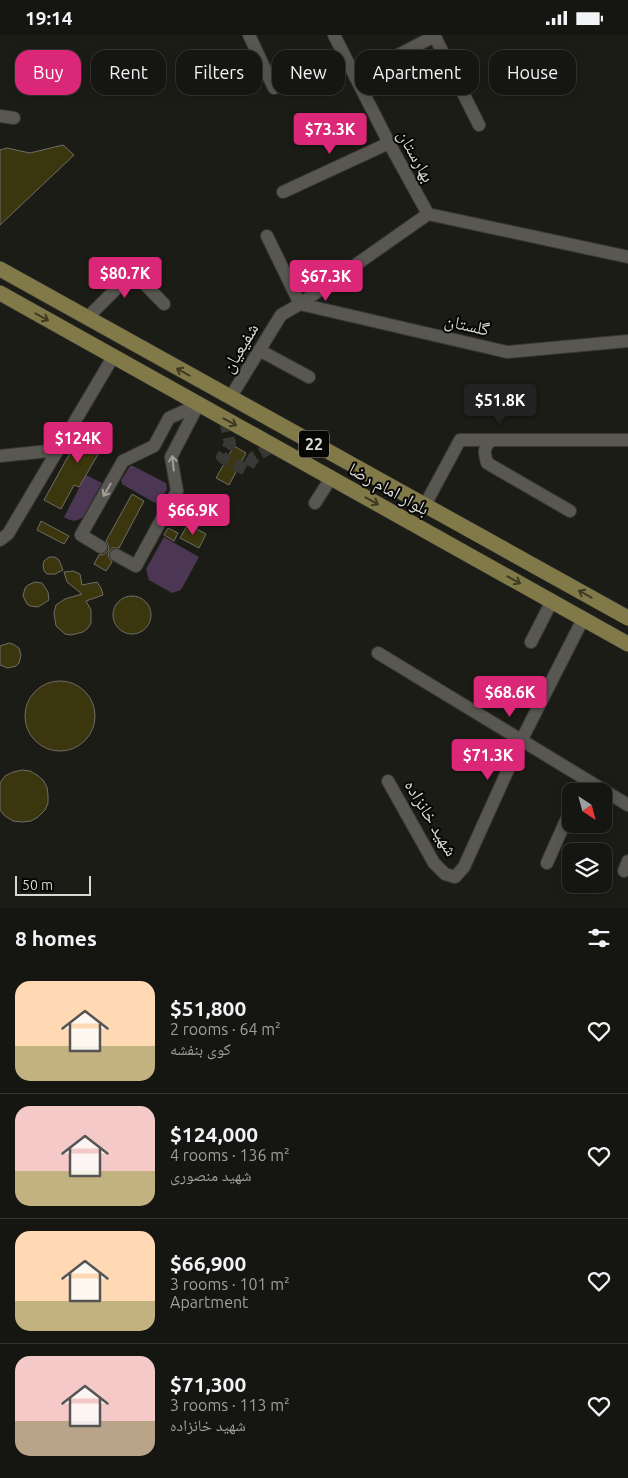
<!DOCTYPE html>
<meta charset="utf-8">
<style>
body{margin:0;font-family:Ubuntu,"Noto Naskh Arabic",sans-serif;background:#22221f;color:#f1f3f6;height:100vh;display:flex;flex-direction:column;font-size:19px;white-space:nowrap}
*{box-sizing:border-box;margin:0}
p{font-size:16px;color:#9d9f9f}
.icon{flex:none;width:28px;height:28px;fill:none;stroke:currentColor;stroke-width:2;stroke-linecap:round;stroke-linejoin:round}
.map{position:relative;height:873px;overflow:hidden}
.drawer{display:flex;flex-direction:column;background:#151511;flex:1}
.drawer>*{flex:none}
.guide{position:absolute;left:15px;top:15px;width:599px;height:45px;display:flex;gap:10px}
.needle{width:32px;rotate:144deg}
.fabs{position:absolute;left:562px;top:748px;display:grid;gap:10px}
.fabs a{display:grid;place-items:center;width:50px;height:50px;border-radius:10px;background:#151511;box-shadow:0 2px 12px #0003,0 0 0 1px #343431;font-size:25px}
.scale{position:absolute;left:15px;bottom:12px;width:76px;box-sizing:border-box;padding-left:5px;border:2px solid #d9d8d5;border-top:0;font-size:14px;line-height:18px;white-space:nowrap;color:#d9d8d5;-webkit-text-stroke:4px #060605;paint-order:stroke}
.price{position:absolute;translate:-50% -42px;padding:0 11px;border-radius:5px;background:#db2777;color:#fff;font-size:16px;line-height:32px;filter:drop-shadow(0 1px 2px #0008)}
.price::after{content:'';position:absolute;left:50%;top:30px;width:15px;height:11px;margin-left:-8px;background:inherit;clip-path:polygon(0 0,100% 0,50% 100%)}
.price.active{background:#222;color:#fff}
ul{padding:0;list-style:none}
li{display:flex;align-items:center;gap:15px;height:125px;padding:0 15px}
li+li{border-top:1px solid #343431}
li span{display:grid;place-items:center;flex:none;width:140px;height:100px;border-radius:15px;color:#555}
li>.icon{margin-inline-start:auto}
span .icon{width:60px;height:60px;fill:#fffc;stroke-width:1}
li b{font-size:21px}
h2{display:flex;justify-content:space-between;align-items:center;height:60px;padding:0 15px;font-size:21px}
.tag{padding:0 18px;border-radius:15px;background:#151511;box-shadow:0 2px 12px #0003,0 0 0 1px #343431;font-size:18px;line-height:45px}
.tag.active{background:#db2777;color:#fff}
.status{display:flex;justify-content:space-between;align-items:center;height:35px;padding:0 25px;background:#151511;direction:ltr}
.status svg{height:14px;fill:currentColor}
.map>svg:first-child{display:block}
.green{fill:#4b3653}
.building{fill:#3b360e;stroke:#6e6d67}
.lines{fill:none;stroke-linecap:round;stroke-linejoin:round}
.minor-tunnel{stroke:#383834;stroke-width:12;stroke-dasharray:12 6;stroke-linecap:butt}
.minor-casing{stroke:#393836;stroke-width:14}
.major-casing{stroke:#393836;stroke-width:16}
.minor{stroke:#585751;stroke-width:12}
.major{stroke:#817a48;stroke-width:15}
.oneway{stroke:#3d3a23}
.oneway2{stroke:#9f9e9a}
.labels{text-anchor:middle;stroke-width:4;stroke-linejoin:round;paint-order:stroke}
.shield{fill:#060605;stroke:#9a9997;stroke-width:1}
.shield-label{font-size:16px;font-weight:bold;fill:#d9d8d5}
.street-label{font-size:18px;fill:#d9d8d5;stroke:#060605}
</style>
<div class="status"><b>19:14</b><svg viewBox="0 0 49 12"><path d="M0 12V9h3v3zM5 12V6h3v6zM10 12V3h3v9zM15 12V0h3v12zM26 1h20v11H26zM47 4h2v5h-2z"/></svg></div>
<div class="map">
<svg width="628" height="873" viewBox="0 0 628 873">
<rect width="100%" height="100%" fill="#1c1c17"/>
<path class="green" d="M130,431h3l33,17 1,6 -7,12 -5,2 -33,-19 -1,-4z
M86,440l16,8 -19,34c-7,5 -11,5 -19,0z
M164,502l35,20 -18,33 -9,3 -23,-13 -3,-11z"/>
<path class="building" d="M63,110l11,10 -74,70v-75l7,-2 23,5z
M87,387l25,14 -9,16 -3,-1 -21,36 -5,-2 -13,24 -17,-9z
M234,411l12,7 -17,32 -13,-7z
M132,459l12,7 -25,47h-7l-3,4 -1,4 4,6 -6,9 -12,-7 5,-9 5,-1 4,-3 1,-4 -3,-6z
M41,486l28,15 -5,8 -27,-14z
M188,489l18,10 -7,14 -19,-10z
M168,493l10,5 -4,8 -10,-6z
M49,522h6l4,3 4,10 -8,4h-8l-3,-3 -1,-6 1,-4z
M73,536l7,3 2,11 15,-3 4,6 2,7 -17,6 5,9v13l-3,5 -5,4 -12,3 -6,-1 -9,-8 -2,-13 2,-8 9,-6 17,-5 -15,-12 -3,-10z
M35,547l7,1 6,9 1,8 -11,7 -8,-1 -3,-2 -4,-8 2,-8 3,-3z
M113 580a19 19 0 1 1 38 0a19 19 0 1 1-38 0Z
M9,608l4,1 6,4 2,7 -2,8 -3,3 -8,2 -8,-3v-19z
M25 681a35 35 0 1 1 70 0a35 35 0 1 1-70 0Z
M22,735l8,1 7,4 6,5 4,7 1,8v8l-3,7 -7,7 -7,4 -9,1 -9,-1 -8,-5 -5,-6v-27l5,-7 8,-4z"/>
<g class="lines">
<path class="minor-tunnel" d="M225,385l5,24 -8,13 3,2 21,11 8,-13 20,-11"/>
<g class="minor-casing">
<path id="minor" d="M249,0l25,53 69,-34
M334,0l55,108 39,71
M434,0l45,90
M355,42l80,-41
M0,81l14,2
M283,157l106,-49
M428,179l200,43
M267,201l33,68 207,48 121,-11
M87,283l46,-46 31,32
M259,315l50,27
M230,363l51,-83 19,-11 128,-90
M492,405c-9,7 -8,12 -5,23l83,48
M0,421l58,-6
M315,468l16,-25
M425,470l35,-65h168
M0,505l8,-6 105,-177
M101,512l-20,-12 42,-74 31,-15 15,-28 29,-13 -27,52 6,34 -41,75 -20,-11
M531,607l21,-41
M378,618l250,152
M388,746l46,82 11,11 10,3 9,-10 57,-126 62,-122
M580,756l5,-12
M547,828l24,-54
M624,836l4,-10"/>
</g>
<g class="major-casing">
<path id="major" d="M0,234l628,349
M0,258l628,351"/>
</g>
<use href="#minor" class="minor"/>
<use href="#major" class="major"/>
</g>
<defs><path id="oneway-shaft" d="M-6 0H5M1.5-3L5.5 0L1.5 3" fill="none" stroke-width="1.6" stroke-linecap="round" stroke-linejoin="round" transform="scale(1.25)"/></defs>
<g class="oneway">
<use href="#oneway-shaft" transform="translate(42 282) rotate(29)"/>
<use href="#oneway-shaft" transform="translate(183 337) rotate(-151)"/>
<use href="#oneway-shaft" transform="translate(230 387) rotate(28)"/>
<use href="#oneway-shaft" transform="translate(372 466) rotate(29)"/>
<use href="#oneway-shaft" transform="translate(514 545) rotate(29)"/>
<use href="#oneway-shaft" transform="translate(585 559) rotate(-151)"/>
</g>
<g class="oneway2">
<use href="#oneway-shaft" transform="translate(173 428) rotate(-96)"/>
<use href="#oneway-shaft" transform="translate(107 455) rotate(120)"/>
</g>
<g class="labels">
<rect class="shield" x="299" y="395.5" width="30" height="27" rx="4"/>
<g class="shield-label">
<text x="314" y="415">22</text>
</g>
<g class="street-label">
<text transform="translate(416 121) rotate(61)" y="6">بهارستان</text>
<text transform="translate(467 290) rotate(13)" y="6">گلستان</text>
<text transform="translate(240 313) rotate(-59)" y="6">شفیعیان</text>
<text transform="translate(389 454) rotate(29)" y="6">بلوار امام رضا</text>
<text transform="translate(431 783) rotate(59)" y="6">شهید خانزاده</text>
</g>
</g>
</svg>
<div class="fabs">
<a><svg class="needle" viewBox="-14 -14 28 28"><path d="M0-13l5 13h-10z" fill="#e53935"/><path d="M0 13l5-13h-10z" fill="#9d9f9f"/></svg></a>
<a><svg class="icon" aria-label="layers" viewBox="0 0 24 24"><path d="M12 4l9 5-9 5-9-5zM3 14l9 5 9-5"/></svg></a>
</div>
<div class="scale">50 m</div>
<b class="price" style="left:330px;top:120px">$73.3K</b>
<b class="price" style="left:125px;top:264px">$80.7K</b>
<b class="price" style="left:326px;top:267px">$67.3K</b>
<b class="price active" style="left:500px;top:391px">$51.8K</b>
<b class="price" style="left:78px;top:429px">$124K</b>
<b class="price" style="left:193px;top:501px">$66.9K</b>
<b class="price" style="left:510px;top:683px">$68.6K</b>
<b class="price" style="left:488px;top:746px">$71.3K</b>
<div class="guide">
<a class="tag active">Buy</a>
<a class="tag">Rent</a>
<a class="tag">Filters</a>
<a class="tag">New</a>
<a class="tag">Apartment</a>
<a class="tag">House</a>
</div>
</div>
<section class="drawer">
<h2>8 homes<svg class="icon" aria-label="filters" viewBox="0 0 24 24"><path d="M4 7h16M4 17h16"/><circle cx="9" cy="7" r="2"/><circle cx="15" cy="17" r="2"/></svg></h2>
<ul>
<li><span style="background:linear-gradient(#ffd9b3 65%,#c2b280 0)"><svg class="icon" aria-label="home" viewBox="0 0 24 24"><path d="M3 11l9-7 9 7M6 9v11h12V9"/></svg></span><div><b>$51,800</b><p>2 rooms · 64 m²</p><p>کوی بنفشه</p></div><svg class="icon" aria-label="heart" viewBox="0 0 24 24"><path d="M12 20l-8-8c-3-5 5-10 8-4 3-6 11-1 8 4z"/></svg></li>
<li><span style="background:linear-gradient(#f6c9c9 65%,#c2b280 0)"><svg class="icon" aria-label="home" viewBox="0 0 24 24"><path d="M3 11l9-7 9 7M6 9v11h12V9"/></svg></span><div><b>$124,000</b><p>4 rooms · 136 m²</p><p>شهید منصوری</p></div><svg class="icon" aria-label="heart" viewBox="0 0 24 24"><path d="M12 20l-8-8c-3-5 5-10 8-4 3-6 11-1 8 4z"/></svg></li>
<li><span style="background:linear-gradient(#ffd9b3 70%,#c2b280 0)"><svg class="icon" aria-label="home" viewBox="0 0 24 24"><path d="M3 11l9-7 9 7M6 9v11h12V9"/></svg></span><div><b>$66,900</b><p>3 rooms · 101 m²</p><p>Apartment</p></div><svg class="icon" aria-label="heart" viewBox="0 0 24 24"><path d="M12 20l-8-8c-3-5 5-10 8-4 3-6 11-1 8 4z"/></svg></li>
<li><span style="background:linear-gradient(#f6c9c9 65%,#b9a48a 0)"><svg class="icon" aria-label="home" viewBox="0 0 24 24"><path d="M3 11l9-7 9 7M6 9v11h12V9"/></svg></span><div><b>$71,300</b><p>3 rooms · 113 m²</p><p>شهید خانزاده</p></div><svg class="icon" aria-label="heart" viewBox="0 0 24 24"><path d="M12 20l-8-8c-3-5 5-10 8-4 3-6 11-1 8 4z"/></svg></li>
</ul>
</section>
